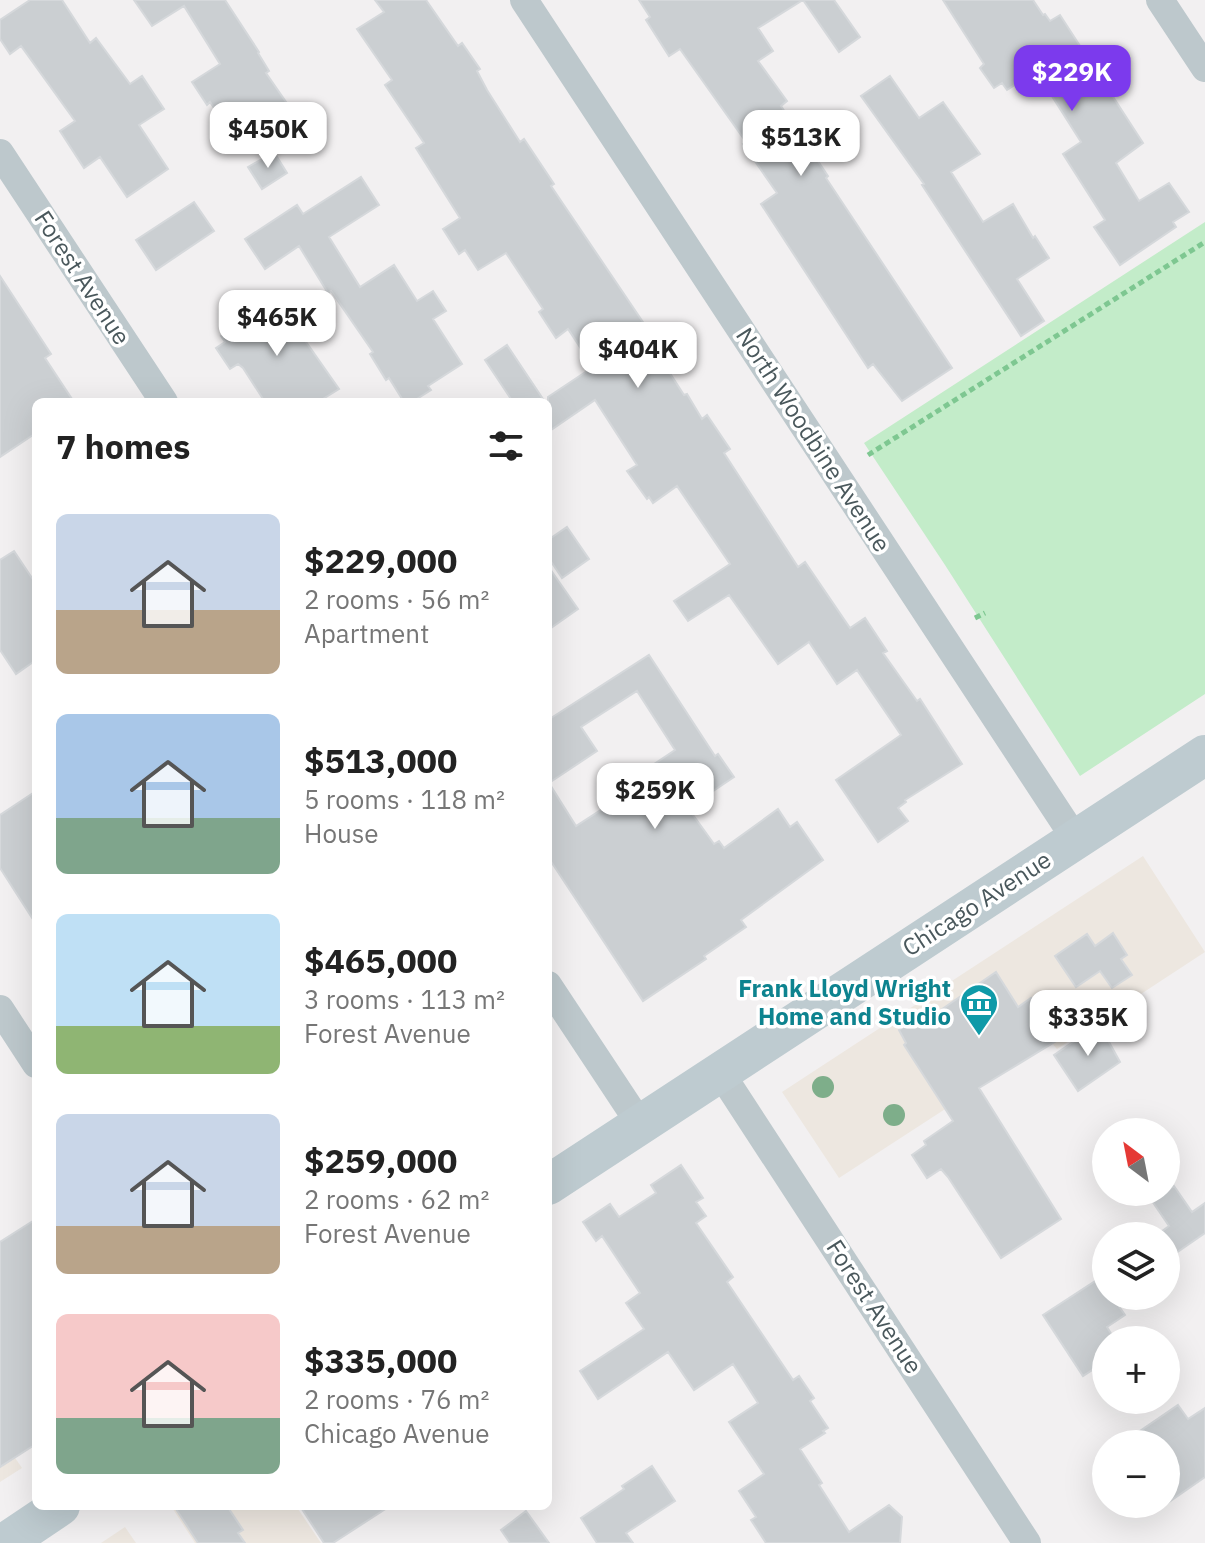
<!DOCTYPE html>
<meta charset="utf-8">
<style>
body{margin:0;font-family:"IBM Plex Sans",sans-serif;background:#f2f2f2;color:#222;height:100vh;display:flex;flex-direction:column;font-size:30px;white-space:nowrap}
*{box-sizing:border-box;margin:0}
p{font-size:26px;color:#767676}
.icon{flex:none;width:44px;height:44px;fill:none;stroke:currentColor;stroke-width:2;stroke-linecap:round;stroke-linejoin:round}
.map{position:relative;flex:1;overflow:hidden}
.details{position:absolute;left:32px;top:398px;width:520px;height:1112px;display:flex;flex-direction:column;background:#fff;border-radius:12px;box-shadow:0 8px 32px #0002}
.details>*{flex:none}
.needle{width:52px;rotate:328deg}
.fabs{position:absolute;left:1092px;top:1118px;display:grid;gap:16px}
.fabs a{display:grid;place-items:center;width:88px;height:88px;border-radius:50%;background:#fff;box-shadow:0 8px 32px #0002;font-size:40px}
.price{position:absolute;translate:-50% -68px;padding:0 18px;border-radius:16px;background:#fff;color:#222;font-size:26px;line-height:52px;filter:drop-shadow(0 2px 4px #0008)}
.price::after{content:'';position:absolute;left:50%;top:48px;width:24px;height:18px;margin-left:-12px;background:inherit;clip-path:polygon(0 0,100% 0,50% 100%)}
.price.active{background:#7c3aed;color:#fff}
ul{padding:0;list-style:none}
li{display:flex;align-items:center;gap:24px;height:200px;padding:0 24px}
li span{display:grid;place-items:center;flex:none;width:224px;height:160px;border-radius:12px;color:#555}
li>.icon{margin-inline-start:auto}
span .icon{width:96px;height:96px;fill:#fffc;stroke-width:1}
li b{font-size:34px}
h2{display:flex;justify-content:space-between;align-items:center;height:96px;padding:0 24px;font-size:34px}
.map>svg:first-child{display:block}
.commercial{fill:#ede7e0}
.green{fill:#c3ecc9}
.building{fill:#cbcfd2;stroke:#d5d8db;stroke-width:2;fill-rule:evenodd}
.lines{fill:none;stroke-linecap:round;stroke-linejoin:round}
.path{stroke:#7ec791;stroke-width:5;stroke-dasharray:6 4;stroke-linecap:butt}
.minor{stroke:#bdc8cc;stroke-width:28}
.secondary{stroke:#becbd0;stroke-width:40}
.tree{fill:#7eae8a}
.labels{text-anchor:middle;stroke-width:7;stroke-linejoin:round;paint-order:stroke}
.street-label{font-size:24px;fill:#4a585c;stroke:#fff}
.culture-label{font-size:24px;font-weight:bold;fill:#0d838f;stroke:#fff;text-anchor:end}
</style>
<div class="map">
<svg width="1205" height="1543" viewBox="0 0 1205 1543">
<rect width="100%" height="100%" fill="#f2f0f1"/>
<path class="commercial" d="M1143,856l62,96 -148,97 -7,-8 -211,137 -57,-86z
M0,1436l22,32 -22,14z
M171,1506h125l25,37h-126z
M125,1527l11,16h-35z"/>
<path class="green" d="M1205,222v472l-125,82 -135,-211 -81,-122z"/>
<path class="building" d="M30,0h32l28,43 6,-5 34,46 12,-8 22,33 -25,16 29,44 -41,28 -27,-40 -16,11 -24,-37 15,-10 -54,-75 -11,8 -10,-15v-19z
M134,0h91l34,52 -1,1 11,18 -3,2 36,52 -24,16 -22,-31 -28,19 -18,-27 -3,3 -15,-23 28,-18 -36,-58 -32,20z
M375,0h51l32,46 4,-3 18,26 -3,2 10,19 33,52 4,-3 30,45 -3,2 98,145 -3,5 38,59 3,-1 15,25 5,-4 23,34 -6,4 74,114 7,-5 45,66 15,-10 22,33 -4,2 34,48 3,-2 42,65 -57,36 1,2 -8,6 10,13 -30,21 -42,-62 65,-45 -44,-65 -20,14 -28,-42 -31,22 -49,-69 -41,26 -14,-20 56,-37 -53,-78 -24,17 -4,-6 -2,2 -20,-28 10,-6 -42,-65 -47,32v-35l45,-30 -25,-38 -12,9 -17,-26 4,-3 -37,-56 -28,17 -13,-20 -6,4 -16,-25 17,-11 -44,-70 8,-5 -39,-58 7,-5 -35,-51 27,-17z
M639,0h195l26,37 -21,15 -36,-52 -45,28 15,23 -15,10 29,40 -6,5 47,70 -2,2 126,190 -50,33 -29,-37 -5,4 -107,-164 16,-11 -34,-49 3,-2 -66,-93 -11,7 -23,-36 4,-3z
M943,0h90l10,15 2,-1 5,7 10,-6 83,128 -27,20 23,38 30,-18 20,29 -16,10 3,5 -56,38 -26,-38 11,-7 -42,-66 18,-12 -45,-71 -29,19 -5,-7 -8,5 -14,-20 4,-4z
M890,76l29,42 24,-16 37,52 -29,18 32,50 30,-18 20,34 2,-2 14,22 -32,21 27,42 -23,15 -99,-151 2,-1 -63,-88z
M274,152l13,21 -25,16 -14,-22z
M361,177l18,28 -50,32 31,50 34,-22 23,36 16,-10 13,20 -13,8 29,45 -34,22 3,4 -19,12h-8l-15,-24 -3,2 -16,-26 3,-2 -42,-61 -3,2 -29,-47 -34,23 -20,-30 52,-34 6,9z
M194,202l20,29 -58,39 -20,-30z
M0,276l51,78 -6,4 29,44h-38v31l-36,24z
M276,299l63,90 -21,13h-53l-22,-34 -5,-4 -8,5 -14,-21 9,-6 -4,-6z
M507,345l38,57h-32l-28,-42z
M567,527l22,32 -27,19 -14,-21v-17z
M14,551l22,33v76l-20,14 -16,-24v-90z
M548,566l30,43 -30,21z
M649,655l66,101 3,-2 16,23 -46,31 26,36 5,-3 5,7 54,-39 12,18 7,-5 26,38 -82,60 5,7 -42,29 2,3 -63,42 -95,-144v-137zM637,691l38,59 -49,33 4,8 -54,35 -27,-43 48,-32 -16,-24z
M36,791v133l-36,-56v-53z
M1113,933l14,22 -6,4 11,16 -20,13 -12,-17 -24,16 -21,-31 32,-22 8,12z
M996,972l22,35 13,-9 27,42 -79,48 82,131 -60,39 -53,-81 -7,-8 -14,9 -15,-23 14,-10 -2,-4 29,-20 -49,-76 2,-2 -7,-13 28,-20 5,6z
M1099,1024l21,38 -42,29 -24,-36z
M681,1165l22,33 -7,4 10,14 -10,7 37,54 -6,5 66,98 6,-4 15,22 -4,3 18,27 -5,3 2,2 -25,16 22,34 -3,2 30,47 40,-27 13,12 -2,26h-134l-15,-23 5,-3 -17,-26 25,-17 -35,-52 29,-19 -25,-39 -39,26 -26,-38 -70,47 -18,-28 64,-42 -18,-26 14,-10 -38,-57 -6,5 -13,-19 27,-18 9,13 37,-24 -5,-8z
M1174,1186l18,26 13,-9v30l-32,22 -7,-10v-9l-8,-2 11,-8 -17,-25z
M36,1219v225l-36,23v-225z
M1100,1278l6,9v9h6l13,19 -18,12 8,13h-9v21l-23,15 -40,-61z
M1178,1405l10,14 17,-11v69l-39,27v-60h-45z
M652,1466l23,35 -49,32 7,10h-36l-16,-25 43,-29 -2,-3z
M174,1506h53l16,24 -5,3 7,10h-47z
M300,1506h90l-57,37h-9z
M526,1511l23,32h-39l-9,-13z"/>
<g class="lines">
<path class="path" d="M868,455l337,-213
M975,618l10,-5"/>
<path class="minor" d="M524,0l552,840
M1160,0l45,68
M0,153l164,249
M548,985l92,139
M0,1009l36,55
M720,1072l307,471"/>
<path class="secondary" d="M548,1185l657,-430
M5,1543l55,-37"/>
</g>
<g class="tree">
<circle cx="823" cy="1087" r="11"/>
<circle cx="894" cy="1115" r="11"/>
</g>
<defs>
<g id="museum-pin" transform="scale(2)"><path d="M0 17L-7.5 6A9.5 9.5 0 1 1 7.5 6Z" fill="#0f9aa8" stroke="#fff"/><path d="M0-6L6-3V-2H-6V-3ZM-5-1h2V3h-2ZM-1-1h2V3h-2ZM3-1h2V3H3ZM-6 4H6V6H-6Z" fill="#fff"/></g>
</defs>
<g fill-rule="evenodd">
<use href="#museum-pin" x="979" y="1003"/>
</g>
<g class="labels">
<g class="street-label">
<text transform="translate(82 278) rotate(57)" y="8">Forest Avenue</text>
<text transform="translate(813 440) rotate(57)" y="8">North Woodbine Avenue</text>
<text transform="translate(977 904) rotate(-33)" y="8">Chicago Avenue</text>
<text transform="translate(874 1307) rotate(57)" y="8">Forest Avenue</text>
</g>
<g class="culture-label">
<text x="951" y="997">Frank Lloyd Wright<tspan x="951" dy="28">Home and Studio</tspan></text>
</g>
</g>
</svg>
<div class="fabs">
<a><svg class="needle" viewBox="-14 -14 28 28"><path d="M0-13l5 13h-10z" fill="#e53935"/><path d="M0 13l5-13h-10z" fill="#767676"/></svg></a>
<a><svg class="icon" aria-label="layers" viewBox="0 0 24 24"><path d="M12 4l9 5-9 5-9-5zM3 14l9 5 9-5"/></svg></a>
<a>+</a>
<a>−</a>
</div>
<b class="price active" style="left:1072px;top:113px">$229K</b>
<b class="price" style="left:268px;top:170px">$450K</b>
<b class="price" style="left:801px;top:178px">$513K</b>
<b class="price" style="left:277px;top:358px">$465K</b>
<b class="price" style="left:638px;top:390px">$404K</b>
<b class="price" style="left:655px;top:831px">$259K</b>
<b class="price" style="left:1088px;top:1058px">$335K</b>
<section class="details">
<h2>7 homes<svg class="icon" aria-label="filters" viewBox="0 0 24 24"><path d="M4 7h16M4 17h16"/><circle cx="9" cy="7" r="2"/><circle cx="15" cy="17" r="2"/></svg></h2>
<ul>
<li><span style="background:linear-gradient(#c9d6e8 60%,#b9a48a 0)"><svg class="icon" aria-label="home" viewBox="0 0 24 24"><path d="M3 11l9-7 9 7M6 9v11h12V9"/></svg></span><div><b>$229,000</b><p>2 rooms · 56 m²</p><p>Apartment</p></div></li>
<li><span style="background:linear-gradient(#a9c7e8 65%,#7fa58c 0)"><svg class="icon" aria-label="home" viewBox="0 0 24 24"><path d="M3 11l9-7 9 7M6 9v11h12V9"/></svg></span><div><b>$513,000</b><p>5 rooms · 118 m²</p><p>House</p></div></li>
<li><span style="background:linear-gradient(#bfe0f5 70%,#8fb573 0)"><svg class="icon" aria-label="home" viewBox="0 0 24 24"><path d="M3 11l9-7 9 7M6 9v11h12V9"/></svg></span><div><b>$465,000</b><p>3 rooms · 113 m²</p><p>Forest Avenue</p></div></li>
<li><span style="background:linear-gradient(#c9d6e8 70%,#b9a48a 0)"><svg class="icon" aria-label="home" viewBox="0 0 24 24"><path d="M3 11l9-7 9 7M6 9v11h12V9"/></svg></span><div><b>$259,000</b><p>2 rooms · 62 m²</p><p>Forest Avenue</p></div></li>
<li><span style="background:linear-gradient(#f6c9c9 65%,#7fa58c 0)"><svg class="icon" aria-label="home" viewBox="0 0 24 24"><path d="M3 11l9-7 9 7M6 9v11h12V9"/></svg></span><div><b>$335,000</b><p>2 rooms · 76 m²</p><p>Chicago Avenue</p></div></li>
</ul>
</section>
</div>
